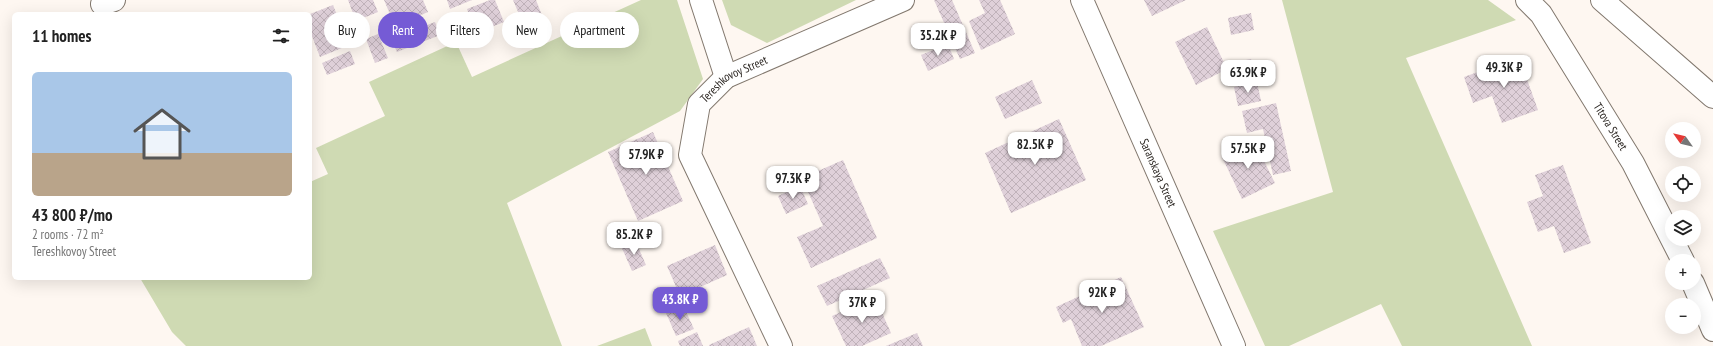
<!DOCTYPE html>
<meta charset="utf-8">
<style>
body{margin:0;font-family:"PT Sans Narrow",sans-serif;background:#f6f6f6;color:#222;height:100vh;display:flex;flex-direction:column;font-size:15px;white-space:nowrap}
*{box-sizing:border-box;margin:0}
p{font-size:13px;color:#767676}
.icon{flex:none;width:22px;height:22px;fill:none;stroke:currentColor;stroke-width:2;stroke-linecap:round;stroke-linejoin:round}
.map{position:relative;flex:1;overflow:hidden}
.details{position:absolute;left:12px;top:12px;width:300px;height:268px;display:flex;flex-direction:column;background:#fff;border-radius:6px;box-shadow:0 4px 16px #0002}
.details>*{flex:none}
.hud{position:absolute;left:324px;top:12px;width:380px;height:36px;display:flex;gap:8px}
.needle{width:26px;rotate:304deg}
.tools{position:absolute;left:1665px;top:122px;display:grid;gap:8px}
.tools a{display:grid;place-items:center;width:36px;height:36px;border-radius:50%;background:#fff;box-shadow:0 4px 16px #0002;font-size:20px}
.price{position:absolute;translate:-50% -34px;padding:0 9px;border-radius:8px;background:#fff;color:#222;font-size:13px;line-height:26px;filter:drop-shadow(0 1px 2px #0008)}
.price::after{content:'';position:absolute;left:50%;top:24px;width:12px;height:9px;margin-left:-6px;background:inherit;clip-path:polygon(0 0,100% 0,50% 100%)}
.price.active{background:#755bd5;color:#fff}
ul{padding:0;list-style:none}
li{display:grid;align-content:center;gap:8px;height:212px;padding:0 20px}
li span{display:grid;place-items:center;height:124px;border-radius:6px;color:#555}
li>.icon{margin-inline-start:auto}
span .icon{width:72px;height:72px;fill:#fffc;stroke-width:1}
li b{font-size:17px}
h2{display:flex;justify-content:space-between;align-items:center;height:48px;padding:0 20px;font-size:17px}
.pill{padding:0 14px;border-radius:18px;background:#fff;box-shadow:0 4px 16px #0002;font-size:14px;line-height:36px}
.pill.active{background:#755bd5;color:#fff}
.map>svg:first-child{display:block}
.garden{fill:#cfdab3}
.building{fill:url(#building-cross-hatch)}
.lines{fill:none;stroke-linecap:round;stroke-linejoin:round}
.minor-casing{stroke:#82786e;stroke-width:24}
.minor{stroke:#fff;stroke-width:22}
.labels{text-anchor:middle;stroke-width:3;stroke-linejoin:round;paint-order:stroke}
.street-label{font-size:12px;fill:#2b2622;stroke:#fff}
</style>
<div class="map">
<svg width="1713" height="346" viewBox="0 0 1713 346">
<defs>
<pattern id="building-cross-hatch" width="8" height="8" patternUnits="userSpaceOnUse"><rect width="8" height="8" fill="#dfd0d9"/><path d="M0 0l8 8M0 8l8-8" fill="none" stroke="#c0b2ba"/></pattern>
</defs>
<rect width="100%" height="100%" fill="#fef7f1"/>
<path class="garden" d="M641,0h36l26,79 -23,32 -173,92 55,143h-376l-14,-14 -32,-54h170v-96l18,-8 -12,-26 69,-32 -16,-34 87,-40 16,35z
M722,0h134l-89,43 -36,-18z
M1282,0h206l28,20 -110,38 126,288h-130l-21,-42 -92,42h-24l-52,-115 120,-39z
M645,328l7,18h-55z"/>
<path class="building" d="M348,0h25l5,12 -22,9z
M384,0h39l5,12 -33,14z
M447,0h25l-22,9z
M490,0h5l9,22 -28,11 -9,-24z
M513,0h23l7,18 -19,8z
M934,0h18l23,53 -15,6z
M979,0h21l15,34 -34,16 -12,-29 16,-8z
M1144,0h42l-34,16z
M333,5l16,40 -29,12 -10,-26v-17z
M1251,13l3,17 -23,5 -3,-17z
M435,22l5,13 -43,17 -6,-13z
M1207,27l20,42 -31,16 -21,-43z
M378,34l10,24 -13,5 -9,-24z
M948,44l6,15 -26,12 -7,-16z
M350,51l5,13 -28,11 -5,-12z
M1519,57l19,53 -36,13 -10,-27 -19,7 -9,-26z
M1251,59l3,15 -20,5 -3,-16z
M1032,80l10,23 -37,16 -10,-22z
M1257,82l4,19 -23,5 -4,-19z
M1276,103l15,68 -18,4 -10,-46 -16,4 -5,-22z
M1059,119l27,61 -75,33 -26,-60z
M653,132l30,69 -45,20 -30,-69z
M1254,141l21,42 -33,16 -20,-42z
M843,160l34,78 -66,30 -14,-31 26,-11 -21,-48z
M1563,165l28,78 -27,10 -10,-27 -16,6 -11,-30 16,-6 -8,-21z
M800,186l8,18 -22,10 -8,-18z
M635,240l11,25 -14,6 -11,-25z
M715,245l12,30 -47,21 -13,-30z
M880,258l10,20 -63,28 -10,-20z
M1121,277l23,50 -43,19h-19l-11,-27 -8,4 -7,-16z
M875,297l16,36 -29,13h-16l-14,-30z
M683,305l11,24 -18,7 -10,-23z
M749,327l8,19h-48v-1z
M697,332l6,14h-23l-2,-5z
M917,333l6,13h-37z"/>
<g class="lines">
<g class="minor-casing">
<g id="minor">
<path d="M701,0l25,77"/>
<path id="s1" d="M1082,0l152,346"/>
<path id="s2" d="M1527,0l14,14 92,149 50,98"/>
<path d="M1602,0l111,97"/>
<path d="M102,4l12,-4"/>
<path d="M1693,283l20,47"/>
<path id="s3" d="M781,346l-91,-191 9,-51 27,-27 177,-77"/>
</g>
</g>
<use href="#minor" class="minor"/>
</g>
<g class="labels">
<g class="street-label">
<text dy="4" stroke="none"><textPath href="#s3" startOffset="307">Tereshkovoy Street</textPath></text>
<text dy="4" stroke="none"><textPath href="#s2" startOffset="152">Titova Street</textPath></text>
<text dy="4" stroke="none"><textPath href="#s1" startOffset="189">Saranskaya Street</textPath></text>
</g>
</g>
</svg>
<div class="tools">
<a><svg class="needle" viewBox="-14 -14 28 28"><path d="M0-13l5 13h-10z" fill="#e53935"/><path d="M0 13l5-13h-10z" fill="#767676"/></svg></a>
<a><svg class="icon" aria-label="locate" viewBox="0 0 24 24"><circle cx="12" cy="12" r="6"/><path d="M12 2v4M12 18v4M2 12h4M18 12h4"/></svg></a>
<a><svg class="icon" aria-label="layers" viewBox="0 0 24 24"><path d="M12 4l9 5-9 5-9-5zM3 14l9 5 9-5"/></svg></a>
<a>+</a>
<a>−</a>
</div>
<b class="price" style="left:938px;top:57px">35.2K ₽</b>
<b class="price" style="left:1504px;top:89px">49.3K ₽</b>
<b class="price" style="left:1248px;top:94px">63.9K ₽</b>
<b class="price" style="left:1035px;top:166px">82.5K ₽</b>
<b class="price" style="left:1248px;top:170px">57.5K ₽</b>
<b class="price" style="left:646px;top:176px">57.9K ₽</b>
<b class="price" style="left:793px;top:200px">97.3K ₽</b>
<b class="price" style="left:634px;top:256px">85.2K ₽</b>
<b class="price" style="left:1102px;top:314px">92K ₽</b>
<b class="price active" style="left:680px;top:321px">43.8K ₽</b>
<b class="price" style="left:862px;top:324px">37K ₽</b>
<div class="hud">
<a class="pill">Buy</a>
<a class="pill active">Rent</a>
<a class="pill">Filters</a>
<a class="pill">New</a>
<a class="pill">Apartment</a>
</div>
<section class="details">
<h2>11 homes<svg class="icon" aria-label="filters" viewBox="0 0 24 24"><path d="M4 7h16M4 17h16"/><circle cx="9" cy="7" r="2"/><circle cx="15" cy="17" r="2"/></svg></h2>
<ul>
<li><span style="background:linear-gradient(#a9c7e8 65%,#b9a48a 0)"><svg class="icon" aria-label="home" viewBox="0 0 24 24"><path d="M3 11l9-7 9 7M6 9v11h12V9"/></svg></span><div><b>43 800 ₽/mo</b><p>2 rooms · 72 m²</p><p>Tereshkovoy Street</p></div></li>
</ul>
</section>
</div>
